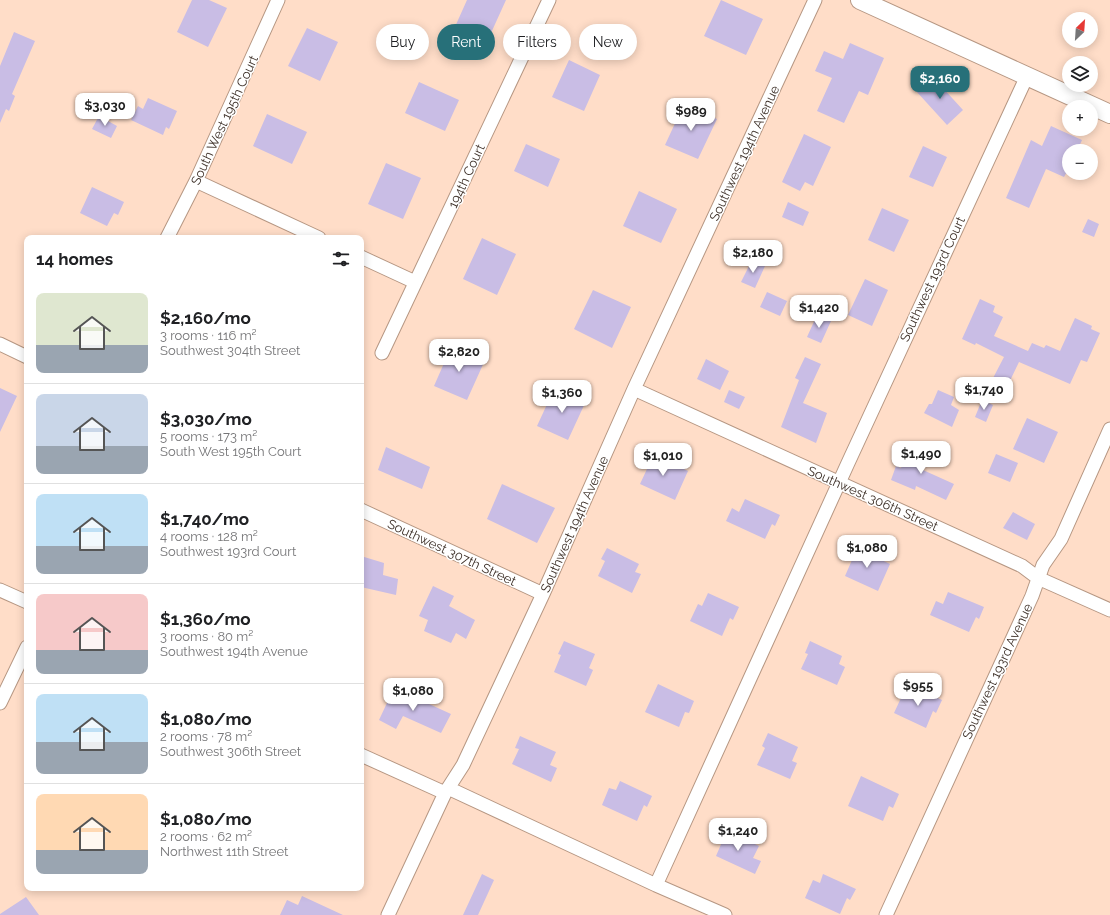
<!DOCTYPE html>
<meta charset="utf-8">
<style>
body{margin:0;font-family:Raleway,sans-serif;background:#f2f2f2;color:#202124;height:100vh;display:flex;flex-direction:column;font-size:15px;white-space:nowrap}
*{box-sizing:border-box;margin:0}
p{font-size:13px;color:#757577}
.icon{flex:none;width:22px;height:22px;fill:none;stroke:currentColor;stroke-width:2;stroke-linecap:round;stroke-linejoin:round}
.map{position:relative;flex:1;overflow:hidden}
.side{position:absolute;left:24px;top:235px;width:340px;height:656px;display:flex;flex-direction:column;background:#fff;border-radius:8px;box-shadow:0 2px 10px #0003}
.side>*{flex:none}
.hud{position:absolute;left:376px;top:24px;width:380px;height:36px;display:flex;gap:8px}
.needle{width:26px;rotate:25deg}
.controls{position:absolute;left:1062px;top:12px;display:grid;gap:8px}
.controls a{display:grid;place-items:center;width:36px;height:36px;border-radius:50%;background:#fff;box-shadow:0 2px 10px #0003;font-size:20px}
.price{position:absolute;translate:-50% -34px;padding:0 9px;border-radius:8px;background:#fff;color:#222;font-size:13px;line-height:26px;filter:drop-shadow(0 1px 2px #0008)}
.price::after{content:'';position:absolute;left:50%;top:24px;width:12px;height:9px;margin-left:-6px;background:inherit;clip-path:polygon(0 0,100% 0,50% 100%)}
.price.active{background:#277079;color:#fff}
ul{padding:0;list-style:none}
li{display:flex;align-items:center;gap:12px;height:100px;padding:0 12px}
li+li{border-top:1px solid #e0e0e0}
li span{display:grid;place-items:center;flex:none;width:112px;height:80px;border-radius:8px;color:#555}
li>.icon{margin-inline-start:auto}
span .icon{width:48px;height:48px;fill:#fffc;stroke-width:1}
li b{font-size:17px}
h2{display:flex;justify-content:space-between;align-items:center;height:48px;padding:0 12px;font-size:17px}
.pill{padding:0 14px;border-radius:18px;background:#fff;box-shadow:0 2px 10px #0003;font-size:14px;line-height:36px}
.pill.active{background:#277079;color:#fff}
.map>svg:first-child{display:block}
.building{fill:#c9bde5}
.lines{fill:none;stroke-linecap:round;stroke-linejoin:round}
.street-casing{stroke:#b69783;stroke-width:15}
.secondary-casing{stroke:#b69783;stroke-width:20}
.street{stroke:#fff;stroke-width:13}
.secondary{stroke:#fff;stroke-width:18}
.labels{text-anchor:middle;stroke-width:3;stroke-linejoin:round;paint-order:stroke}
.street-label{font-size:13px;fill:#3c2f27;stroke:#fff}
</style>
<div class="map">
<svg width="1110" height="915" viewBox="0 0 1110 915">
<rect width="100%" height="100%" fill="#ffddc8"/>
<path class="building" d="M192,0h17l18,8 -19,39 -31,-15z
M467,0h39l-20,44 -32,-15z
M721,0l42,19 -17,36 -42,-19z
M307,28l31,14 -18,39 -32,-15z
M14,32l21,9 -23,53 3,2 -6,15 -3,-2 -6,14v-57z
M850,43l34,15 -16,37 -9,-4 -15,32 -27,-12 15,-33 -17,-7 9,-20 19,8z
M569,60l31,15 -16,36 -32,-14z
M932,76l31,34 -16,15 -31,-34z
M419,82l40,18 -14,31 -40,-18z
M148,98l29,13 -8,18 -3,-2 -3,8 -32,-15 7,-14 5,3z
M684,104l33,15 -19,40 -33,-14z
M267,114l40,18 -15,32 -39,-18z
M99,116l18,10 -6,12 -19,-9z
M1051,126l31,14 -5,11h-8v17l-5,9 -18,-8 -17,39 -23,-10 25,-58 11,6z
M804,134l27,13 -18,39 -8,-4 -5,9 -18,-9z
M526,144l34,15 -12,28 -34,-16z
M923,146l24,11 -14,30 -24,-10z
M386,163l35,15 -18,41 -35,-15z
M92,187l32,15 -6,13 -4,-2 -7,13 -27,-13z
M639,191l38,18 -16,34 -38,-17z
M788,202l21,10 -6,14 -21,-9z
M882,208l27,12 -15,32 -26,-12z
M1088,219l11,5 -5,13 -12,-5z
M482,238l34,16 -19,41 -34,-16z
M752,260l13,6 -10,22 -14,-6z
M865,279l23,11 -16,36 -24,-11z
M593,290l38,17 -19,41 -38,-19z
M767,292l20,9 -7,15 -20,-9z
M980,299l15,7 -2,6 10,5 -9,19 34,15 4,-8 12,5 2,-3 14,6 15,-33 17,8 -1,3 9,4 -13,29 -6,-2 -11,24 -51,-22 -12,25 -15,-7 12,-23 -28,-14 -1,2 -13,-6z
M817,315l14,6 -10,22 -14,-6z
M452,345l33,15 -18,40 -33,-14z
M805,357l16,7 -18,39 24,10 -11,30 -35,-16 18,-47 -4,-2z
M706,359l23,12 -9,19 -23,-11z
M555,387l31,14 -18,39 -31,-14z
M0,388l17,8 -17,36z
M729,390l16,7 -6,12 -15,-7z
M938,390l16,7 -3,8 8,5 -7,17 -28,-14 5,-9h3z
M982,400l11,5 -7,17 -11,-5z
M1027,418l31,14 -14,31 -31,-14z
M911,446l18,9 -6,15 31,14 -8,16 -30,-14 -1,4 -24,-10 5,-14 5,2z
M386,447l44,20 -8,22 -44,-19z
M650,453l38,18 -13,29 -35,-16 7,-15 -4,-1z
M996,454l22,9 -8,19 -22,-9z
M502,484l53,24 -18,35 -50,-24z
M745,499l35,16 -5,11 -3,-2 -7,15 -39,-18 6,-13 7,4z
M1013,512l22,12 -8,16 -24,-12z
M854,547l36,17 -12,27 -33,-15 7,-16 -3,-1z
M607,548l32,16 -4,8 6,2 -9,19 -34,-17 7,-15 -4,-2z
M361,556l23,7 -1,12 15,4 -2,16 -35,-8z
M433,586l21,10 -5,10 26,14 -9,19 -10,-6 -5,10 -27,-12 4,-11 -9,-4z
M948,592l36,15 -5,12 -3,-2 -7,15 -39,-17 6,-14 7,3z
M708,593l31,14 -6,13 -3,-2 -8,18 -32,-15 8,-17 4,2z
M564,641l31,13 -6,14 4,2 -7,16 -32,-14 7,-17 -3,-1z
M810,641l32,15 -3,8 6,3 -8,18 -36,-16 7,-15 -3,-1z
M658,684l36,17 -5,12 -4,-1 -6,15 -34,-15z
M912,686l30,14 -6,13 -3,-2 -7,17 -32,-15 7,-15 4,1z
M394,688l57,26 -10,19 -38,-17 -7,13 -17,-9z
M768,733l30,14 -6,14 5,2 -7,16 -33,-14 8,-17 -3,-2z
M520,736l36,16 -6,13 7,3 -6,14 -39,-18 7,-15 -4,-1z
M861,776l38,18 -6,14 -4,-2 -6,15 -35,-15z
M620,781l32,15 -5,11 -3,-2 -7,16 -35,-16 7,-17 7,2z
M724,829l35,17 -6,12 8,3 -6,13 -39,-18 6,-14 -3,-2z
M482,874l12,6 -16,35h-15z
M823,874l33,15 -6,11 -3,-2 -7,16 -35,-16 8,-18 7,3z
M302,896l41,19h-63l7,-15 11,5z
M26,897l13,18h-39v-1z"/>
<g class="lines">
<g class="street-casing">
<path id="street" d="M196,181l123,57
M167,238l29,-57 82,-181
M361,257l54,25
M0,344l27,13
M382,353l167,-353
M634,389l388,177 16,12 72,32
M361,510l182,84
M0,590l27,12
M0,703l27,-56
M361,755l84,38
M448,788l208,97 69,30
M656,885l192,-422 179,-387
M388,915l57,-122 18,-28 80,-171 91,-205 181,-389
M886,915l146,-319 11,-31 18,-26 49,-110"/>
</g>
<g class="secondary-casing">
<path id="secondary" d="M860,0l250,114"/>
</g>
<use href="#street" class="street"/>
<use href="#secondary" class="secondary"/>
</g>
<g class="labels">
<g class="street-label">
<text transform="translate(224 120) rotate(-65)" y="5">South West 195th Court</text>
<text transform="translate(744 153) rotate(-65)" y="5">Southwest 194th Avenue</text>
<text transform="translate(466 176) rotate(-65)" y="5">194th Court</text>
<text transform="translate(932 279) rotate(-65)" y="5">Southwest 193rd Court</text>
<text transform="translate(873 498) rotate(24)" y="5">Southwest 306th Street</text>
<text transform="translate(574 524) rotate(-66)" y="5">Southwest 194th Avenue</text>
<text transform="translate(452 552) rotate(25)" y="5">Southwest 307th Street</text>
<text transform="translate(997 671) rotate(-65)" y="5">Southwest 193rd Avenue</text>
</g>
</g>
</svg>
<div class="controls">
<a><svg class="needle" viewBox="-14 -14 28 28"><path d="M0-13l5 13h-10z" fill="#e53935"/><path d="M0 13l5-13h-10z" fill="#757577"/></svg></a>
<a><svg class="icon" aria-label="layers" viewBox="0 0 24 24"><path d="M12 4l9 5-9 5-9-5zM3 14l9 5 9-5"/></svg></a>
<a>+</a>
<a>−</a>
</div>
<b class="price active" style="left:940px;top:100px">$2,160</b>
<b class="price" style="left:105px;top:127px">$3,030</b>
<b class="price" style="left:691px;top:132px">$989</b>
<b class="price" style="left:753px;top:274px">$2,180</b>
<b class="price" style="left:819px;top:329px">$1,420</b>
<b class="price" style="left:459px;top:373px">$2,820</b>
<b class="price" style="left:984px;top:411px">$1,740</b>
<b class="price" style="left:562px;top:414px">$1,360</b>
<b class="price" style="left:921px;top:475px">$1,490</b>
<b class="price" style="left:663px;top:477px">$1,010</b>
<b class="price" style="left:867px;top:569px">$1,080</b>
<b class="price" style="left:918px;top:707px">$955</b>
<b class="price" style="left:413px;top:712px">$1,080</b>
<b class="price" style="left:738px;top:852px">$1,240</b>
<div class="hud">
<a class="pill">Buy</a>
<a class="pill active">Rent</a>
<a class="pill">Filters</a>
<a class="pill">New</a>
</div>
<section class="side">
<h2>14 homes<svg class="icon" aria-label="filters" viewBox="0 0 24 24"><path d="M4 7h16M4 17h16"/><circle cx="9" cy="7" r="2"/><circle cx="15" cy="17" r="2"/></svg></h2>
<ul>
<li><span style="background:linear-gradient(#dfe7d0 65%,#9aa5b1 0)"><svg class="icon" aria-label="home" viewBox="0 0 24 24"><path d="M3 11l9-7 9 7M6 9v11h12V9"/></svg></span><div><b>$2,160/mo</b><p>3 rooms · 116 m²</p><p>Southwest 304th Street</p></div></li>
<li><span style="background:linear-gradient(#c9d6e8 65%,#9aa5b1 0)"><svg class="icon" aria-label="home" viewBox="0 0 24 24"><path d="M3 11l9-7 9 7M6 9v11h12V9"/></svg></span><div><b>$3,030/mo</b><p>5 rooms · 173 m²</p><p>South West 195th Court</p></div></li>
<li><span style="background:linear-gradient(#bfe0f5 65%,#9aa5b1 0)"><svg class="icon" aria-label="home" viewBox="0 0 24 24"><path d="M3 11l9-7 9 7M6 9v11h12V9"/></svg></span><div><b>$1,740/mo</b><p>4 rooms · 128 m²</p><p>Southwest 193rd Court</p></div></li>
<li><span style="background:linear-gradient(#f6c9c9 70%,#9aa5b1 0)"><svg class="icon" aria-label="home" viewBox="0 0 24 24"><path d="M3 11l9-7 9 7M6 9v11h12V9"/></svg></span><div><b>$1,360/mo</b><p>3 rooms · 80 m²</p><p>Southwest 194th Avenue</p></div></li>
<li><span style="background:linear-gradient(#bfe0f5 60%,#9aa5b1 0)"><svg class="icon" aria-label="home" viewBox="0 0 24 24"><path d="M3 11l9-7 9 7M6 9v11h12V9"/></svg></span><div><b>$1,080/mo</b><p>2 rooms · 78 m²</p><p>Southwest 306th Street</p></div></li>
<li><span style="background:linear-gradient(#ffd9b3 70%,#9aa5b1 0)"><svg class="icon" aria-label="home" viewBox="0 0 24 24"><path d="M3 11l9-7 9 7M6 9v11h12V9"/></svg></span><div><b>$1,080/mo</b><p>2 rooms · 62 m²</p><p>Northwest 11th Street</p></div></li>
</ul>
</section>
</div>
